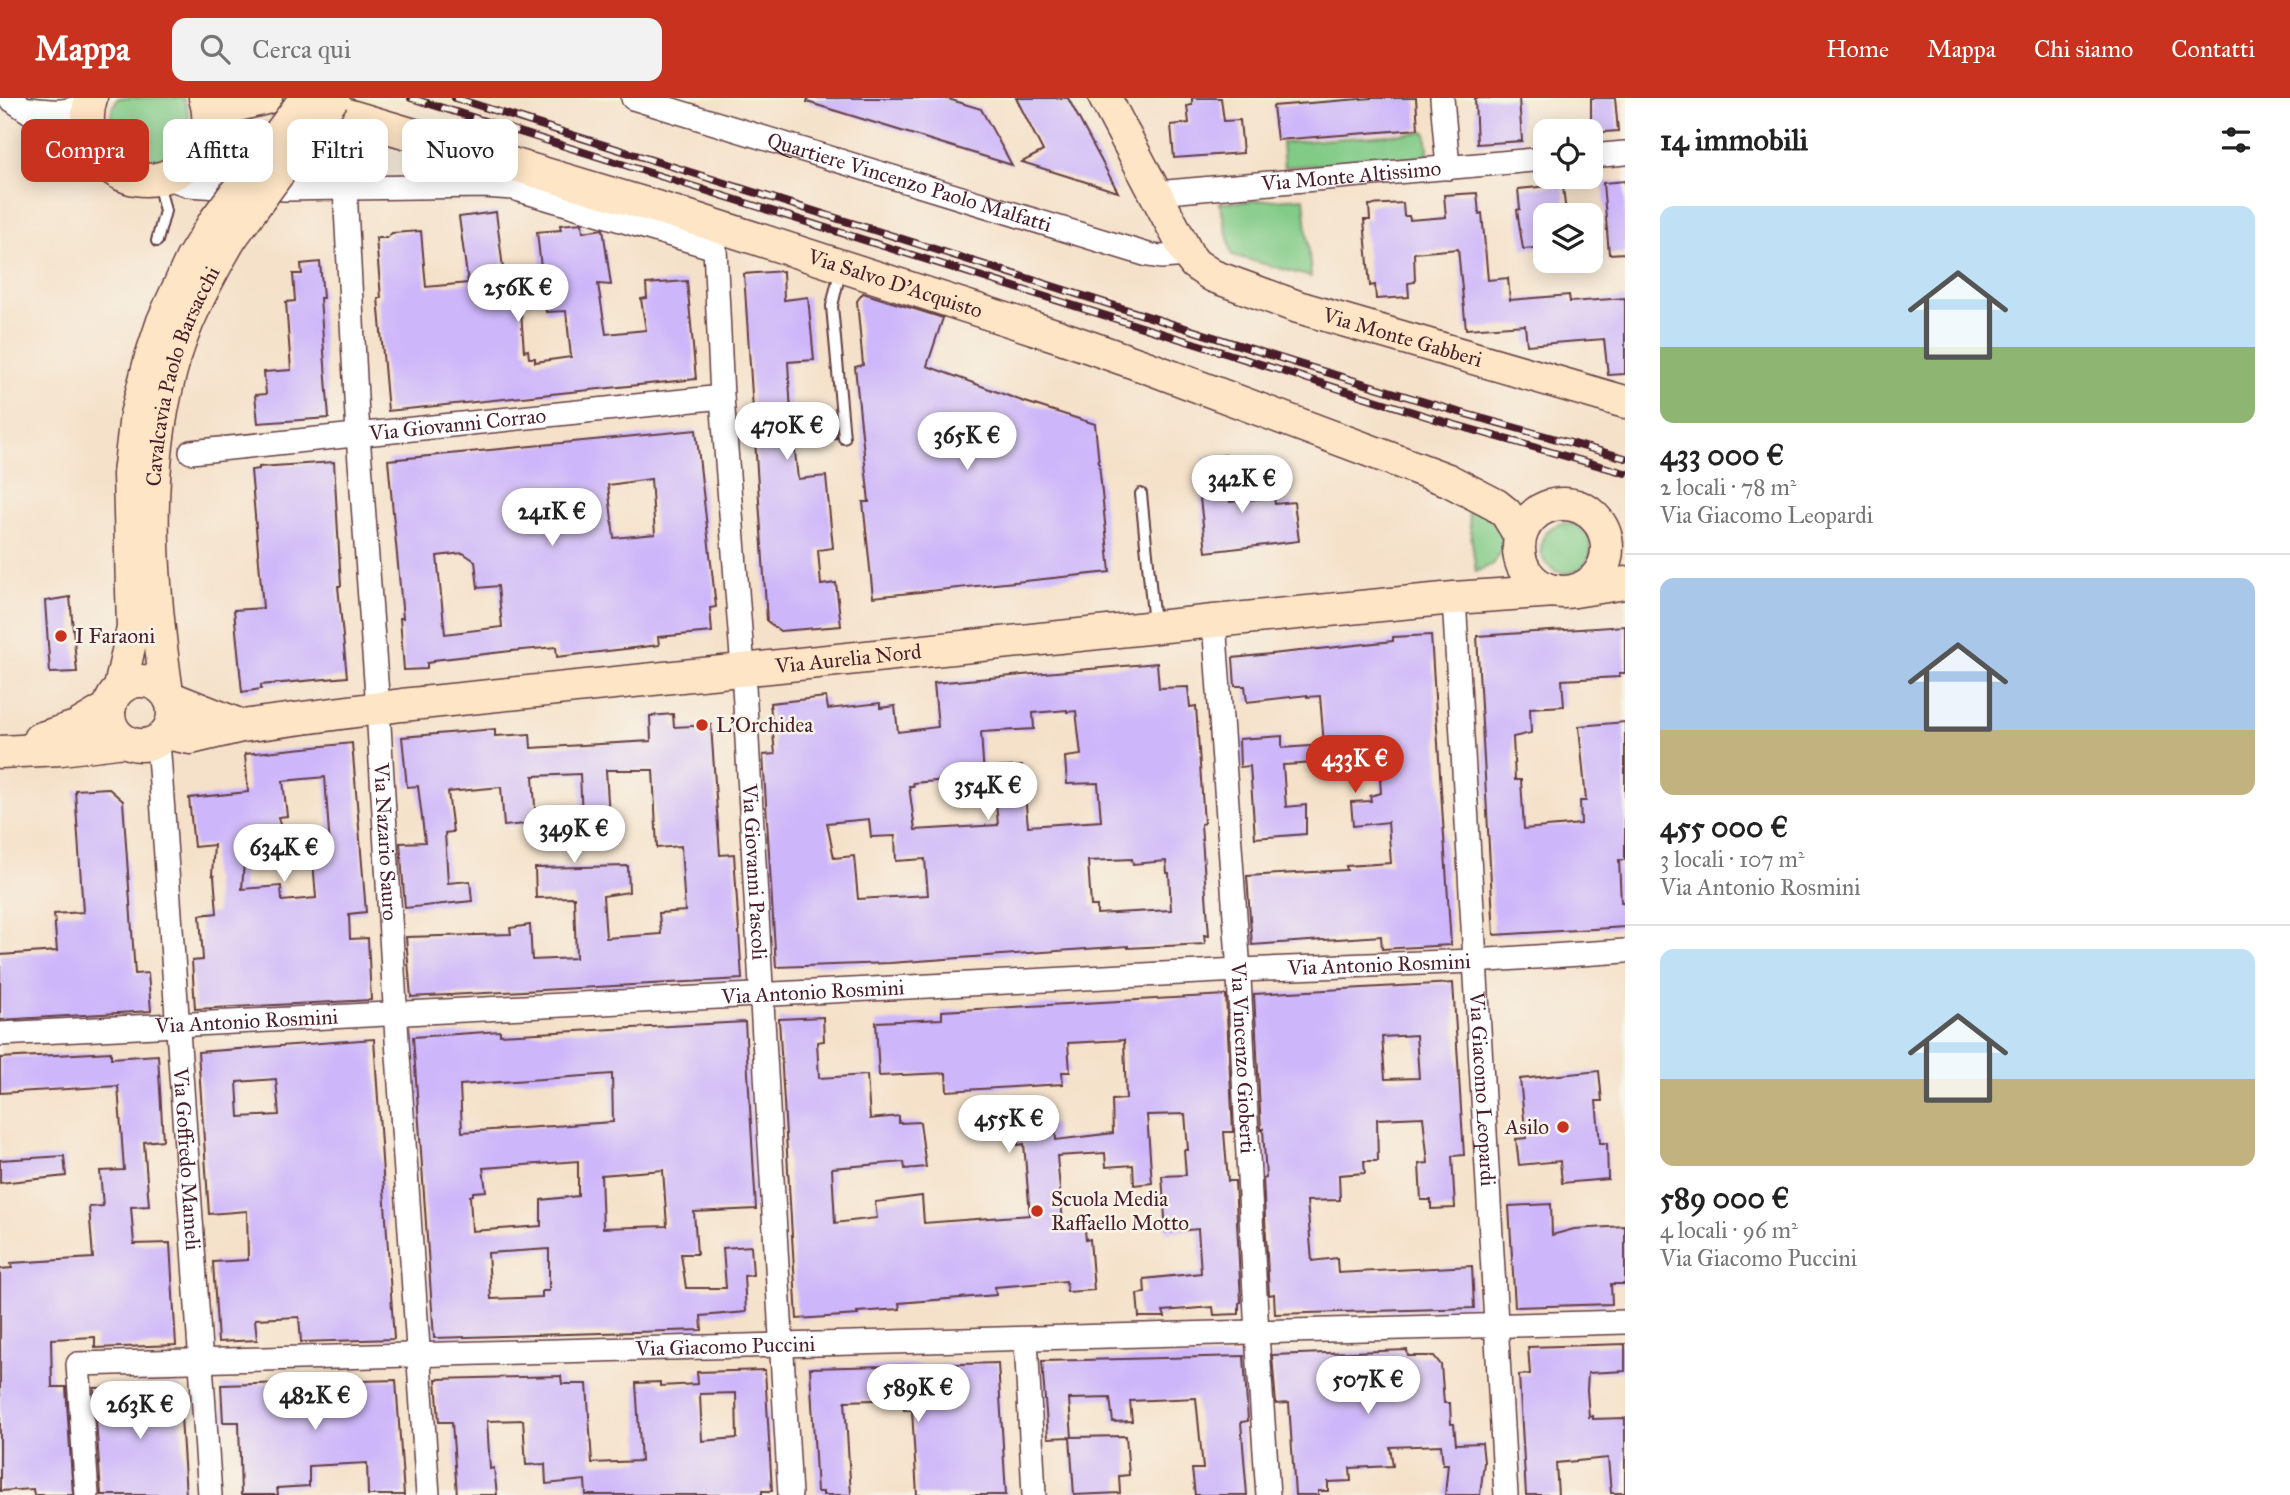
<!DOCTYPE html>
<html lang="it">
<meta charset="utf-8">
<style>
body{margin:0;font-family:"IM FELL Great Primer",serif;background:#f2f2f2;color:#222;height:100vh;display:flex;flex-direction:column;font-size:26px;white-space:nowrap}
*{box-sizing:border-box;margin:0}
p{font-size:23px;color:#767676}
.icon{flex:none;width:38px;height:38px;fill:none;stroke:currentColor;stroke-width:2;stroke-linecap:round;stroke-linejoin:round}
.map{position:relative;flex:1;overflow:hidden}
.details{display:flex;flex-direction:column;background:#fff;width:665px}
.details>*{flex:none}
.top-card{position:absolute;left:21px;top:21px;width:665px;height:63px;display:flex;gap:14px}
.controls{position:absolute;left:1533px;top:21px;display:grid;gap:14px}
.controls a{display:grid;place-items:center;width:70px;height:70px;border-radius:14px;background:#fff;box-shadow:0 4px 18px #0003;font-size:35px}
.price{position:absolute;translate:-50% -60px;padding:0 16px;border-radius:24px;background:#fff;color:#222;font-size:23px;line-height:46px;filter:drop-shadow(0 2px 4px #0008)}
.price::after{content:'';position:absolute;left:50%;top:42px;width:21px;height:16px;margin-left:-10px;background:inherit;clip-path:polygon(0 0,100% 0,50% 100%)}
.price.current{background:#c8321e;color:#fff}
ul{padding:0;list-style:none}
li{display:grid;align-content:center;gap:14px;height:371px;padding:0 35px}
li+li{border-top:2px solid #e0e0e0}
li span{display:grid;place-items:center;height:217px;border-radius:14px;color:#555}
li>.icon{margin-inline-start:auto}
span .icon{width:126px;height:126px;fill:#fffc;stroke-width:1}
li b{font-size:30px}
h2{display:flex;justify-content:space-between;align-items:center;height:84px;padding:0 35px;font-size:30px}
.tag{padding:0 24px;border-radius:14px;background:#fff;box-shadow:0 4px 18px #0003;font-size:24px;line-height:63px}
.tag.current{background:#c8321e;color:#fff}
header{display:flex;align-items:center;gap:42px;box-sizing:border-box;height:98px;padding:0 35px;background:#c8321e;color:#fff}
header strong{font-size:33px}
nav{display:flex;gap:38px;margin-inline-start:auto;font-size:24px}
.search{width:490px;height:63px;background:#f2f2f2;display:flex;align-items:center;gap:18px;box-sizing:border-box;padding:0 24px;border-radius:14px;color:#767676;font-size:26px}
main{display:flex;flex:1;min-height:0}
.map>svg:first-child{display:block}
.green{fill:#82cb87;stroke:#667559;stroke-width:2}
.building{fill:#cdb6fa;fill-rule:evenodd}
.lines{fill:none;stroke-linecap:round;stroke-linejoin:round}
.lane-casing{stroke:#643c43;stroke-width:14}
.street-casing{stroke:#643c43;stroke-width:26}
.secondary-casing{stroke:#643c43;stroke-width:35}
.lane{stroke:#fff;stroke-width:10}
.street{stroke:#fff;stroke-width:23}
.secondary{stroke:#fde5c5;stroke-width:32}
.rail-casing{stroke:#4a1f2b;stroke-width:8}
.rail{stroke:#f7f3e8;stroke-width:5;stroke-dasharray:16;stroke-linecap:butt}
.secondary-bridge-casing{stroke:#643c43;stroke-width:35;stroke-linecap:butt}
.secondary-bridge{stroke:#fde5c5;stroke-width:32}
.poi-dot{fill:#c8321e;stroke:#f7f3e8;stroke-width:2.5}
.labels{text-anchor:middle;stroke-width:5;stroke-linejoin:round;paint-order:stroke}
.street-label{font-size:21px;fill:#4a1f2b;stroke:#f7f3e8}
.poi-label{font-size:21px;fill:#4a1f2b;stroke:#f7f3e8;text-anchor:start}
</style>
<header>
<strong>Mappa</strong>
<div class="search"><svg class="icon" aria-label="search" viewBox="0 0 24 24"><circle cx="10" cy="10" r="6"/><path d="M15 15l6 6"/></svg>Cerca qui</div>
<nav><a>Home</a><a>Mappa</a><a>Chi siamo</a><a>Contatti</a></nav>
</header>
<main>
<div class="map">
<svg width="1625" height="1397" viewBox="0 0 1625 1397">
<rect width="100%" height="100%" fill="#f7f3e8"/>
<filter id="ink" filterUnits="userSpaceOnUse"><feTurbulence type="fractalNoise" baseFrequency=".0143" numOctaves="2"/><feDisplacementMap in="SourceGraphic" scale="14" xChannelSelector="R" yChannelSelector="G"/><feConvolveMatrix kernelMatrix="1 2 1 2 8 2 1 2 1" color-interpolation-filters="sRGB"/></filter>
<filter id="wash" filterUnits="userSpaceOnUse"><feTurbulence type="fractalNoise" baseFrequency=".00686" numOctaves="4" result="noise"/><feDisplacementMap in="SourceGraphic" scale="28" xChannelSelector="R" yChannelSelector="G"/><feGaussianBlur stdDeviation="1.57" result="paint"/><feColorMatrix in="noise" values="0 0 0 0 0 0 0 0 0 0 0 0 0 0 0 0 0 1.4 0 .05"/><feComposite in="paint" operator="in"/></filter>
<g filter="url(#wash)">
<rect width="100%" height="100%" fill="#f5e1c9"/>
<path class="green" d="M118,0h65c27,54 -49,87 -69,37 -5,-12 -4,-26 4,-37z
M1426,34l3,26 -145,9 -2,-24z
M1304,100l7,79 -79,-22 -12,-52z
M1467,406l25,11 11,18 -1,17 -9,14 -17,8z
M1541 450a25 25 0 1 1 50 0a25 25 0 1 1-50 0Z"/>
<g id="blocks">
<path class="building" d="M808,0h137l36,11 31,56 -205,-63z
M1016,0h52l50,94 -96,-30 21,-11z
M1192,0h29l3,23 16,-1 3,33 -69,5 -3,-33 18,-2 -2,-17 5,-1z
M1372,0h44l2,31 -141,11 -4,-34z
M1475,0h44l3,43 -45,3z
M1591,0h24l3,33 -27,2z
M1625,83v72l-16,1 -6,-71z
M1561,87l2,1 3,29h-21v32l-22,2 -6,-39 3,-1 -2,-20z
M1477,95l2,21 3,-1 6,67 20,-2 2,22 59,-5 1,7 55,-4v76l-17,1 -4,-36 -77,6 -2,-20 -59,4 -8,-80 -44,4 1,29 -7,1 1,14 -33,2 -1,-14 -5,1 -6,-66h6l-1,-15 34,-2 1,13h5l1,4 36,-3 -2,-22z
M496,114l11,89 13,-2 4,52 4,-1 1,8h6v4l36,-5 -5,-46 -20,1 -9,-80 24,-2 -1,-5 22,-2 1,9 20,-3 8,56 -13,-1 8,50 40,-4 -5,-31 6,-1 -1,-14 41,-3 9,98 -308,32 -10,-113h3l-5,-60h11l5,-5 29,-2 5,56 42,-4 -9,-66z
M320,164l3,36h-3l9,120 -71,5 -3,-28 11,-1 -2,-22 27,-2 -5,-68 9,-1 -2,-27h9l-1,-10z
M783,173l1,29 24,-3 6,63 -26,2 3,51 10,-2 1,14 33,-3 1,16 -42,5 4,36 28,-3 7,72 -15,2 3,35 15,-2 5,43 -61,5 -13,-10 -23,-347z
M863,195l80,25 -16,48 95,35 73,23 15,148 -237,25 -10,-95h6l-14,-135 8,-2 -6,-64z
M696,332l20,177 -6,1 2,24 -54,5 1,8 -102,12 -1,-10 -45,4 -77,9v2l-7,1v6l-23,1 -4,-52h3l-15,-158zM651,381l4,55 -41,4 -6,-53zM463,455l12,8 3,27 20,-2 4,41 -57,7 -8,-78z
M1225,357l5,47 44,-5 1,7 19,-2 5,39 -93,11 -6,-54 8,-1 -5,-39z
M334,364l7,124h-3l9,91 -86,8v4l-19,3 -8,-82 29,-2 -12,-138 8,-1v-2z
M70,499l7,75 -27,1 -5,-72z
M1625,528v47h-6v4l-57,3 2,26 -34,2 1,25 -18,4 2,43h6l3,49 57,-5 -1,-23h6l-7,-75 46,-4v138h-6l2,42h4v25l-131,8 -17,-299z
M1431,537l20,310 -69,4 -1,-13 -129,9 -5,-69 100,-6 -1,-4 45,-3 -3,-41 -35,4 -2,-24 20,-1 -1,-5 11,-3 -1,-14 3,-1 -4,-33 -45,1 1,16 -52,3 3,42 20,-2v29l-51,4 -5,-72 -10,1 -1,-28 43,-3v12l42,-3 -4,-49 -13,1v-2l-60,7 -2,-16h-10l-2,-28 160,-17v-4z
M1157,565l2,25 29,-1 2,20 6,-1 8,117 -3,1 8,112 -5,-1 1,9 -77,4v-2l-238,17 -114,4 -13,-212 12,-1 -5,-51 56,-6 2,12 52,-6v5l15,-2 3,26 40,-5 -4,-44zM1067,612v2l9,-1 5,44 -16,2 2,27 31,-1 3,38 -73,5 -6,-60 -29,2 5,57 -83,5 -6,-44h5l-1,-3 71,-6 -3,-45 53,-3 -1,-16zM869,721l2,18 24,-1 1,25 29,-2 3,36 -70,4 -4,-43 -20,2 -7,-35zM1132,761l1,5 33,-3 1,12h2l2,37 -74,4v-8h-6l-3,-45z
M673,616l1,13 37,-2 9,130 14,-1 8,125 -331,18 -5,-60 105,-3 -1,-6 20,-3 2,35 44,-2 -2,-61 -38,1 -1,-30 93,-2 1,26 -26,4 3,42 55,-4 -2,-21 26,-2 -4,-65 -24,2 -4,-78h-47l3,47 -27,1 -2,-44 -47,2 3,47 -32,3 -3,-39 -53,5 5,40 -8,1 3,50 22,-2 2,20 -67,7 -5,-65 25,-1 -7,-56 -11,1 -5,-50 93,-8v7l35,-2 1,14 120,-7 -1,-25z
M352,645l14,169 -17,2 1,25 18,-1 3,62 -176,9 -3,-48 11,-1 -3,-45 17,-2 -3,-37 -2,-1 2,-30 -20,2 -5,-49 59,-6 -3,-38zM325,679l5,71 -18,1 4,49 -34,3 -1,-15 -39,3 3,-41 40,-4 -7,-27 9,-1 -4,-35z
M108,690l15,13 12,173 13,-1 3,38 -151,9v-65l57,-4 -3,-37 29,-2 -8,-122z
M1453,885l11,172 -12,1 3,52 -24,1v-9h-10l-2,-36 9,-1 -5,-46 -46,2 1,42h-14l1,12 -26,2 1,25 -33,1 5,60 25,-3 1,15 134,-7 2,42 -199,6 -1,-20 -5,1 -6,-116 3,-1 -3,-49 -2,1 -7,-136zM1416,937l3,43 -34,1 -3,-42z
M1226,897l7,137h-9l4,49h7l6,121 -2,1v11l-25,1 -1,-8 -50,4 2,6h-26l-2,-23 8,-1 -1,-14 57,-6 -3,-44 -32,3 -4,-56 24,-1 -2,-25h4l-3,-36 -38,1 5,68 -18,2 -1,-20 -27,2 -1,-14 -48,3 6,67 21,-2 2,19 4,-1 4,51 -27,2 -1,-11 -71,6 1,8 -97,8 1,6 -43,3 1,3 -61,4 -18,-300 44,-2 1,24 -7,1 2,36 48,-3 3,44 29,-3v7l21,-1 6,45 -21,2 -1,-7 -72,6 3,55 42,-5 -2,-16 47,-6 2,27 106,-8 -6,-71 -6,1 -1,-19 38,-2 1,16 57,-7 -1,-33 14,-1 -2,-59 -56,3 2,29h-8l1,12 -116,7 -1,-18 -67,3 -3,-54 66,-3v-8z
M745,924l11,187 -62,3 3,42h-16l5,34h40l-3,-40 28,-2 2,29 -9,1 2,36 -45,4 1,14 -268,8 -21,-301 87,-6v4zM612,976l1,48 -151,10 -2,-47zM578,1063v35l-37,4v26l-69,5 -2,-35 3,-1v-3l13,-1 -3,-23zM663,1072l4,56 -64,2 -2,-53zM549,1151v42h-7v6l-51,2 -3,-46z
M374,941l20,300 -93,3 -2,-25 -44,2 2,21 -39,2 -5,-80 35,-2 -1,-49 -38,3 -11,-162zM276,981l3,36 -40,2 -2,-35z
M111,954v6l47,-3 5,85 -19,2 5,64 -18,1 3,37 36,-1 6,102 -81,3v-11l-44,2 1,48h14l7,108h-39l-1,-6 -33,2v-222l12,-1 -1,-5 82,-5 -4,-51 14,-1 -3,-35 24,-1 -6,-84 -118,7v-35z
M1599,973l3,30h-6l4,42h7l1,36 -46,4 -2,-22 -41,4 -3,-26 10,-1 -6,-59z
M64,1058l2,20 -66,7v-23z
M1551,1106l1,31 22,-6 51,-3v58h-14l1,20 -97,3 -6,-101z
M1625,1246v27l-37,2 -1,17 2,27 4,-1v3l32,-1v75h-14l-3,-35 -52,5 2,32h-32l-7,-120 11,-1 -2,-27z
M1407,1252l1,6h26l7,9 3,38h6l1,21h3l2,20 26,-1 2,19 -4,33h-35l3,-31h-5l-2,-19 -51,2 3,19 -43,2 1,13 -23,1v9h-10v4h-23l-6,-92 -13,1 -4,-49z
M1244,1258l4,65 -7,1 6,73h-52l-3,-26h11l-7,-71 -66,3 2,20 -19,1 -3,-24 -41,1 3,38 54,-1 3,39 -10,1 1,17 -46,2 -4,-58 -22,1 -6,-77z
M998,1265l8,132h-89l-5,-85h-8l-1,-11 -58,2 6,94h-28v-3h-6l-7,-124z
M765,1272l7,121h-10v4h-176l-1,-15 -39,4 -1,-20 -19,1 -3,-45 -36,1 3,48 4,-1 3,27h-40l-5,-73h-13l-3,-43 125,-3 1,8h25l5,79 49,-2 -5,-78 24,-1v4l38,-2 -1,-12zM736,1295l1,45 -35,3 -2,-47z
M396,1282l8,115h-36l-1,-32 -58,3v20l-32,2 1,7h-37l-2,-73h-16l-2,-37z
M179,1288l7,109h-85l-7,-107z"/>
</g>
</g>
<g filter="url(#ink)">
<use href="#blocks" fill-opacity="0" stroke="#643c43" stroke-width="2"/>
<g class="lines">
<g class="lane-casing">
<path id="lane" d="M157,143l8,-30 -7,-29
M841,169l-9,39 12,132
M1141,396l13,130"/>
</g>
<g class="street-casing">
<g id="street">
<path d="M9,0l93,63"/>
<path id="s1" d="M633,0l515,157 13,2 27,-2"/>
<path d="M1442,0l6,70"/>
<path d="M30,11c22,3 41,5 60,-8"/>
<path d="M205,42l27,29"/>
<path d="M1591,58l34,-3"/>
<path d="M165,79l24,8 30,2"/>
<path id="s2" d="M283,91l201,-3 29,2 202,60 7,149 21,272 47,826"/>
<path id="s3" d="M345,91l13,246 20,273 19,332 31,455"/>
<path id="s4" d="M1156,95l389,-34"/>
<path id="s5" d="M191,354l531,-55"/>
<path id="s6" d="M1454,500l52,897"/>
<path id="s7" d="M1214,523l24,337 19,376 11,161"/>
<path id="s8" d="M158,642l52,755"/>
<path id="s9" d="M0,936l1239,-64 235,-9 151,-10"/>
<path d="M1026,1241l8,156"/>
<path id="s10" d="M87,1397l-9,-131 1547,-42"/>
</g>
</g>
<g class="secondary-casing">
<g id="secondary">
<path d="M91,0c-5,16 -4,32 3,47 32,69 134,26 111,-47"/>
<path id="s11" d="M1105,0l83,157 7,9 18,12 85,31 327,95"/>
<path id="s12" d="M337,14l346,103 375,121 91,32 299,112 48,25 10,8 14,23"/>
<path d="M209,23l25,-15 32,-8"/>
<circle cx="1563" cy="450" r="44"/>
<path d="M1575,493l50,-8"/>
<circle cx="141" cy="615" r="32"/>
<path d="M120,590l13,-60 -4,-154 7,-59 15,-58 12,-36 28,-61 24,-39"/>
<path id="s13" d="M167,595c-15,-106 -24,-214 3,-319 12,-48 36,-93 61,-136"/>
<path d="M169,599l73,29"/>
<path id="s14" d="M166,635l25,5 51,-12 160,-21 812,-84 240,-23 101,-7"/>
<path d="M39,641l37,-12 34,-20"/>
<path d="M0,654l61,-3 64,-8"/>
</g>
</g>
<use href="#lane" class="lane"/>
<use href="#street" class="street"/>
<use href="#secondary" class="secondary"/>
<g class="rail-casing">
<path id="rail" d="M411,0l1034,324 180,51
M455,0l844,266 156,47 170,47"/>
</g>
<use href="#rail" class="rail"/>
<g class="secondary-bridge-casing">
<path id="secondary-bridge" d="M215,123l91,-123
M231,140l102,-140"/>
</g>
<use href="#secondary-bridge" class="secondary-bridge"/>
</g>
</g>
<g class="poi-dot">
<circle cx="61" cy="538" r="7"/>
<circle cx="702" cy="627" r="7"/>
<circle cx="1563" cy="1029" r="7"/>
<circle cx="1037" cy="1113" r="7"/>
</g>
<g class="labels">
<g class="street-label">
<text dy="7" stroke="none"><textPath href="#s4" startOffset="196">Via Monte Altissimo</textPath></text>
<text dy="7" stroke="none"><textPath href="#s1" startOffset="289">Quartiere Vincenzo Paolo Malfatti</textPath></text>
<text dy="7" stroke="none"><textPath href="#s12" startOffset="584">Via Salvo D'Acquisto</textPath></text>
<text dy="7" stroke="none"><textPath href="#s11" startOffset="410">Via Monte Gabberi</textPath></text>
<text dy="7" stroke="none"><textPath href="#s13" startOffset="322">Cavalcavia Paolo Barsacchi</textPath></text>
<text dy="7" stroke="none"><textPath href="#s5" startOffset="268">Via Giovanni Corrao</textPath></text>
<text dy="7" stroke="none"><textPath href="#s14" startOffset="688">Via Aurelia Nord</textPath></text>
<text dy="7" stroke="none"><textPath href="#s3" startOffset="654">Via Nazario Sauro</textPath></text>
<text dy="7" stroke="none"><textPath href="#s2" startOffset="1066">Via Giovanni Pascoli</textPath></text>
<text dy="7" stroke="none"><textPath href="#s9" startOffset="1381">Via Antonio Rosmini</textPath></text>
<text dy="7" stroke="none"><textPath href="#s9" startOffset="814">Via Antonio Rosmini</textPath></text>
<text dy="7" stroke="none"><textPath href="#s9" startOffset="247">Via Antonio Rosmini</textPath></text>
<text dy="7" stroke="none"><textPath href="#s7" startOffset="438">Via Vincenzo Gioberti</textPath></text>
<text dy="7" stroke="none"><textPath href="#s6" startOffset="492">Via Giacomo Leopardi</textPath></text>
<text dy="7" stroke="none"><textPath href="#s8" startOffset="420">Via Goffredo Mameli</textPath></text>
<text dy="7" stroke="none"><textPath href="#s10" startOffset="779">Via Giacomo Puccini</textPath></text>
</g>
<g class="poi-label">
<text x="75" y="545">I Faraoni</text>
<text x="716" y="634">L'Orchidea</text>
<text x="1549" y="1036" text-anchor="end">Asilo</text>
<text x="1051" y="1108">Scuola Media<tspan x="1051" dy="24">Raffaello Motto</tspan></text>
</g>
</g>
</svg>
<div class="controls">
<a><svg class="icon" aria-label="locate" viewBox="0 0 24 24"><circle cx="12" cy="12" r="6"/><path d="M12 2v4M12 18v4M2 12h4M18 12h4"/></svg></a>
<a><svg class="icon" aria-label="layers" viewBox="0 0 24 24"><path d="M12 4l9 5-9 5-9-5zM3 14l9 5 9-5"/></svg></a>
</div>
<b class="price" style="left:518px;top:226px">256K €</b>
<b class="price" style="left:787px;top:364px">470K €</b>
<b class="price" style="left:967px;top:374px">365K €</b>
<b class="price" style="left:1242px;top:417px">342K €</b>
<b class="price" style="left:552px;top:450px">241K €</b>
<b class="price current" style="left:1355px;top:697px">433K €</b>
<b class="price" style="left:988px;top:724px">354K €</b>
<b class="price" style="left:574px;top:767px">349K €</b>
<b class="price" style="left:284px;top:786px">634K €</b>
<b class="price" style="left:1009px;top:1057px">455K €</b>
<b class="price" style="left:1368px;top:1318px">507K €</b>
<b class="price" style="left:918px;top:1326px">589K €</b>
<b class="price" style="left:315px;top:1334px">482K €</b>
<b class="price" style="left:140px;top:1343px">263K €</b>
<div class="top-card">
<a class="tag current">Compra</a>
<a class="tag">Affitta</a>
<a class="tag">Filtri</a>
<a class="tag">Nuovo</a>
</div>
</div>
<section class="details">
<h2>14 immobili<svg class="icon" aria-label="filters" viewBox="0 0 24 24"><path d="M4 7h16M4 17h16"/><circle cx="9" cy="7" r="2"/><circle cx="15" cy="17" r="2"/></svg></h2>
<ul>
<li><span style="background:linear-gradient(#bfe0f5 65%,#8fb573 0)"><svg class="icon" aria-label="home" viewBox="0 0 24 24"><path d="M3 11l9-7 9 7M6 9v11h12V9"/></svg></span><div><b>433 000 €</b><p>2 locali · 78 m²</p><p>Via Giacomo Leopardi</p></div></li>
<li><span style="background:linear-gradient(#a9c7e8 70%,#c2b280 0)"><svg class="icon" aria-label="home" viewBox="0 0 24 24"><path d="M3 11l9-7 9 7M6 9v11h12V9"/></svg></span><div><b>455 000 €</b><p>3 locali · 107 m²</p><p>Via Antonio Rosmini</p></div></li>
<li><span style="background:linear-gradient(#bfe0f5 60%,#c2b280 0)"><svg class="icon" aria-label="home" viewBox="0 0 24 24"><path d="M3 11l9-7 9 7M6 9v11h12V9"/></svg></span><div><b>589 000 €</b><p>4 locali · 96 m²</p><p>Via Giacomo Puccini</p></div></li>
</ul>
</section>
</main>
